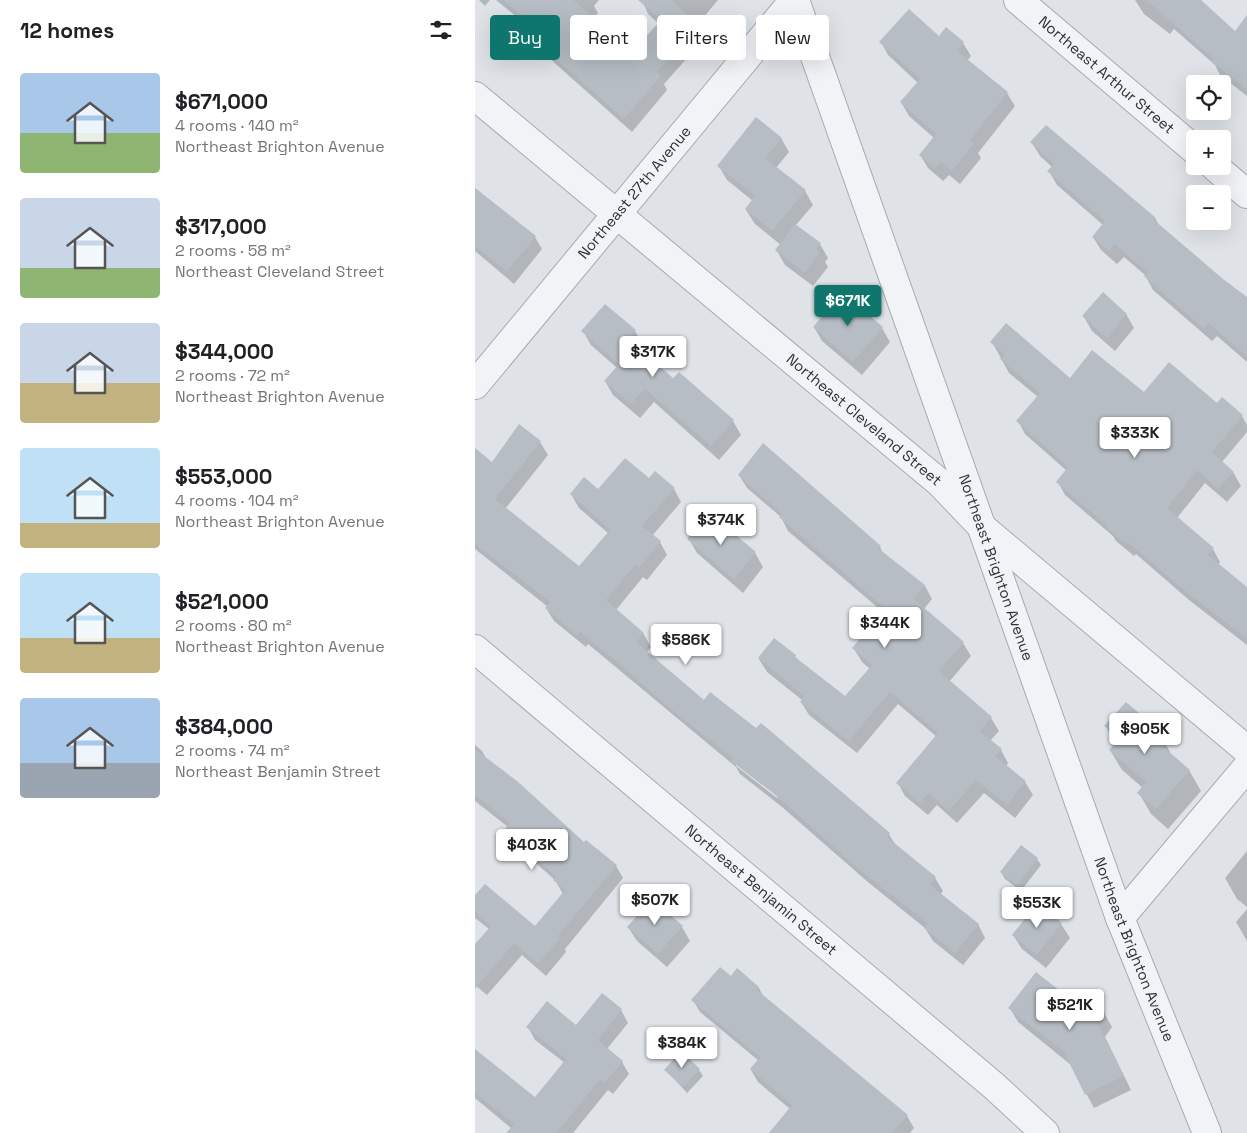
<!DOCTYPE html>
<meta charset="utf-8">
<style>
body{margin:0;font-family:"Space Grotesk",sans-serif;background:#f2f2f2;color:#202124;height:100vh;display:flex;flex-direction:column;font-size:19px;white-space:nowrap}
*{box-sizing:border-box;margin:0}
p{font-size:16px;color:#757577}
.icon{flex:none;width:28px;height:28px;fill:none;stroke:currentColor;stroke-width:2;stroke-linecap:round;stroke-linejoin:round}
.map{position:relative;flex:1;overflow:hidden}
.sheet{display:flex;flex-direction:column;background:#fff;width:475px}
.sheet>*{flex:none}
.top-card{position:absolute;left:15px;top:15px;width:475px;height:45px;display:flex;gap:10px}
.buttons{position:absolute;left:711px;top:75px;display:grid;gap:10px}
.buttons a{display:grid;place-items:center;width:45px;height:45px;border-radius:5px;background:#fff;box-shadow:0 5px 20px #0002;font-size:25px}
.price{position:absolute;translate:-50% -42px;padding:0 11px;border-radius:5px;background:#fff;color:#222;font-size:16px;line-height:32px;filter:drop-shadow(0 1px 2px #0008)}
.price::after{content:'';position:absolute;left:50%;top:30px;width:15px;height:11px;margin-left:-8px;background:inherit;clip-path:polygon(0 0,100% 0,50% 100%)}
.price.active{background:#0f766e;color:#fff}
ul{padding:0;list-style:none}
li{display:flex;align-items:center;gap:15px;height:125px;padding:0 20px}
li span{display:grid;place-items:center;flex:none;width:140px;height:100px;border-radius:5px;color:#555}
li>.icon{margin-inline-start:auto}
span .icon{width:60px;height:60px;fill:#fffc;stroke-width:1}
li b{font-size:21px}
h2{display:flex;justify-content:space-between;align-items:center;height:60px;padding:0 20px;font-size:21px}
.tag{padding:0 18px;border-radius:5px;background:#fff;box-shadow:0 5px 20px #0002;font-size:18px;line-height:45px}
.tag.active{background:#0f766e;color:#fff}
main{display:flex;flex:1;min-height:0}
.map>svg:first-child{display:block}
.shadow{fill:#0003;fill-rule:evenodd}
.building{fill:#b6bdc4}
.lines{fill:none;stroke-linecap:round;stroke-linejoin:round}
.minor-casing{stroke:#a5aab2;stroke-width:30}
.minor{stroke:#f1f3f6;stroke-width:28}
.labels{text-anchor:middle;stroke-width:4.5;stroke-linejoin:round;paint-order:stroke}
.street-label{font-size:15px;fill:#29323e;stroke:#eef2f5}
</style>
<main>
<section class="sheet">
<h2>12 homes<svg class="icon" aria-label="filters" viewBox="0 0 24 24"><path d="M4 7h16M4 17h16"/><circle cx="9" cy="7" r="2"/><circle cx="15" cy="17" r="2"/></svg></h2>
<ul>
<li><span style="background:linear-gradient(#a9c7e8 60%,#8fb573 0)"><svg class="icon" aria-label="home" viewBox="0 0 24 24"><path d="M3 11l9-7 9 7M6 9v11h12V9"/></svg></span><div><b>$671,000</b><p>4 rooms · 140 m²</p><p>Northeast Brighton Avenue</p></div></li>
<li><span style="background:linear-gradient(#c9d6e8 70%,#8fb573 0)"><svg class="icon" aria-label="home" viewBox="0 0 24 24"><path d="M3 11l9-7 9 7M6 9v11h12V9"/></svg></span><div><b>$317,000</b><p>2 rooms · 58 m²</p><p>Northeast Cleveland Street</p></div></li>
<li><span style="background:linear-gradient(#c9d6e8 60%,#c2b280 0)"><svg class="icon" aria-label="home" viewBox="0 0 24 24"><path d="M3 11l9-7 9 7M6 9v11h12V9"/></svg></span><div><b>$344,000</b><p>2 rooms · 72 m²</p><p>Northeast Brighton Avenue</p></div></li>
<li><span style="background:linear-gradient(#bfe0f5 75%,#c2b280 0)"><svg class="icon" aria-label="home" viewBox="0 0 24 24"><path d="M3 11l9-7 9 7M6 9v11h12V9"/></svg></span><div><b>$553,000</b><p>4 rooms · 104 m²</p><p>Northeast Brighton Avenue</p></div></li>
<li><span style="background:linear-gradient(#bfe0f5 65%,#c2b280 0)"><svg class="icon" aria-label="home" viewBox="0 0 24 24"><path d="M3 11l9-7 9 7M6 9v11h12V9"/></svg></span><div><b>$521,000</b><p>2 rooms · 80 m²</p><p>Northeast Brighton Avenue</p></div></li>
<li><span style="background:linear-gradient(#a9c7e8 65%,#9aa5b1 0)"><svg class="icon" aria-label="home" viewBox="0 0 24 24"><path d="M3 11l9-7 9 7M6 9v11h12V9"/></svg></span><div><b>$384,000</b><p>2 rooms · 74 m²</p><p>Northeast Benjamin Street</p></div></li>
</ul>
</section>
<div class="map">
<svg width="772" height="1133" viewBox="0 0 772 1133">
<rect width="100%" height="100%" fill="#dfe3e8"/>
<path class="shadow" d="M4,0h11l-5,6z
M21,0h103l-5,6 4,7 -5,6 7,11 31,26 28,-32 -11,-10 -6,-14h76l-21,25 8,13 -41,46 3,6 -35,42 -93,-83 -7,-13 3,-4z
M660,0h64l36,32 12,-14v78l-27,-21 -5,-10 -41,-36 -4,5 -26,-20z
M464,38l24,5 8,13 -4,5 40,32 8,13 -37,47 3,5 -21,26 -11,-9 -6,6 -15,-13 -8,-13 14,-17 -25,-22 -8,-14 17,-19 -30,-28 -7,-13z
M306,138l8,14 -13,16 29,23 8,14 -18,21 25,18 8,14 -3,4 3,5 -15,19 -28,-21 -8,-14 4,-6 -26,-21 -9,-14 7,-9 -26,-21 -8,-14z
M557,143l123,75 4,7 88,75v62l-30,-26 -5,5 -59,-51 -8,-15 -21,-18 -7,7 -16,-14 -8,-13 10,-12 -46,-40 -8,-14 3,-4 -12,-11z
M0,188l60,49 7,12 -28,35 -39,-33z
M651,314l8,14 -19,23 -23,-20 -8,-14z
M339,327l68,1 8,14 -28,33 -40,-34z
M108,331h52l8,14 -4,5 34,30 60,41 8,14 -22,25 -65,-58 -14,16 -27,-23 -8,-14 12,-13 -26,-23z
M517,342l78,38 74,14 73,11 25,11 5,9v7l-25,30 11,10 8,14 -14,16 -22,-19 -28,35 36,31 7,13 -2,3 29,23v57l-58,-45 -53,-46 -2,2 -18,-15 -3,-5 -48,-41 -7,-13 9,-11 -42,-37 -7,-13 20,-24 -29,-24z
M44,426l21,16 8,13 -43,54 75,59 28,-35 -29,-25 -8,-14 28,-3 50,-12 25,10 7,13 -29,34 8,6 7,13 -20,25 -4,-3 -27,33 27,23 8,14 -5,6 58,49 53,28 4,-6 128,110 8,14 38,30 8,13 -3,4 38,29 7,14 -22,27 -30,-24 -8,-13 -56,-45 -87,-76 -42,-33 -4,-7 -148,-123 -2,3 -32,-26 -8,-13 2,-1 -73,-58v-88l17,3zM261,763l42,33 -1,2 -41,-32z
M264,475l141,72 4,8 41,31 7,13 -8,10 39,34 8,13 -22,26 42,36 8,13 -9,10 11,9 7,13 -2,3 19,16 8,13 -18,23 -31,-25 -27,30 -20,-18 -9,10 -23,-19 -7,-13 39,-46 -39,-33 -41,49 -48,-38 -8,-13 1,-2 -35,-28 -8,-13 36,-3 4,6 46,36 25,-29 -8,-7 -8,-13 30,-36 -96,-82 -7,-14 -34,-29z
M233,514l47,39 8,14 -20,26 -46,-40 -8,-14z
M631,726l52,5 12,21 -1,1 20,17 12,21 -33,38 -17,-15 -12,-21 4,-5 -21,-18 -12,-20 6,-6z
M0,745l7,6 5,9 97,84 32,22 7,12 -58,71 1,3 -20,24 -24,-21 -35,40 -12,-10v-39l14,-17 -14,-11v-21l60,30 28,-33 -8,-14 -42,-37 -7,-13 2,-3 -33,-26z
M772,851v56l-10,-8 -12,-21z
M562,859l4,6 -20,26 -16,-12 -4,-7z
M772,909v32l-11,-19z
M586,924l9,14 -24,30 -24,-19 -9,-14z
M153,927h54l8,14 -23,26 -30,-26z
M262,970l22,18 4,8 144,120 7,12 -4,5h-140l20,-24 -32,-27 -7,-12 8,-9 -59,-49 -7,-12 38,-22z
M610,998l19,15 8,14 -7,10 26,53 -37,18 -23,-43 -53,-43 -8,-14 68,-1z
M146,1010l7,13 -21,26 15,13 7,12 -16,20 -5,-4 -35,43h-56l-42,-35v-48l61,49 29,-36 -30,-23 -7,-13h49z
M191,1070h33l4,6 -16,17z"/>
<path class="building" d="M28,0h70l21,18 -3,3 39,33 31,-34 -23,-20h33l28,25 -43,47 5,4 -37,43 -94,-83 7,-8z
M671,0h55l34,31 12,-16v75l-36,-29 2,-3z
M434,9l30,27 7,-9 18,15 -7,9 51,41 -38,48 4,4 -22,27 -11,-9 -6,7 -16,-14 17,-21 -36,-32 20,-23 -41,-37z
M281,117l26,21 -17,20 41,32 -34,41 -27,-22 10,-13 -38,-30z
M571,125l110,93 -2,2 69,59 24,18v59l-39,-33 -4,6 -60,-53 3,-4 -32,-28 -6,7 -17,-14 13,-16 -58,-50 7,-7 -24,-22z
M0,188l61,48 -29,36 -32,-26z
M320,224l26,19 -5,6 4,3 -15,21 -30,-23z
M628,292l24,22 -20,24 -25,-22z
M368,293l40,34 -30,35 -40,-35z
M130,304l31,26 -8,9 45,39 6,-6 55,48 -23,26 -66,-57 -14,15 -27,-23 15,-17 -38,-33z
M531,323l64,55 22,-28 52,42 25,-30 48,41 5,-6 21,18 -31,37 22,20 -16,17 -21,-19 -30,38 47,40 -6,7 39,32v52l-67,-52 -52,-45 -2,2 -20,-17 2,-1 -52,-44 12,-15 -52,-46 24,-28 -40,-34 5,-4 -15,-13z
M44,424l22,17 -46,58 84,67 31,-36 -40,-36 14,-17 14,12 27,-31 24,20 6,-7 20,17 -33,38 19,15 -22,27 -4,-3 -29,35 38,33 -8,9 68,58 6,-8 46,36 5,-5 129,110 -3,4 49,40 -6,8 49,39 -24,29 -31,-25 3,-5 -67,-53 -87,-77 -42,-32 2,-3 -54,-42 -61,-53 -38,-31 -3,3 -32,-27 5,-6 -75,-58v-96l17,14z
M288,443l118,103 -2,3 46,36 -11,14 50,43 -25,29 53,46 -12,14 22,18 -7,7 31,25 -19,24 -31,-25 -27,31 -20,-18 -9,10 -24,-20 42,-50 -48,-41 -41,49 -49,-39 4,-6 -46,-38 16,-20 22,17 -1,2 50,39 27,-31 -20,-17 34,-39 -107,-92 3,-3 -44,-39z
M233,512l48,40 -22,28 -47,-41z
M651,702l33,28 -6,8 37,32 -34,39 -19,-16 9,-11 -37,-32 10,-12 -15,-12z
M0,749l42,32 67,61 2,-2 31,25 -59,71 2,3 -22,25 -24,-21 -39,46v-45l16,-18 -16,-14v-17l10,-11 50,42 30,-36 -12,-10 3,-4 -52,-46 6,-7 -35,-28z
M546,845l17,13 -21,27 -17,-13z
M177,899l31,27 -25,28 -31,-27z
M562,903l25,20 -25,32 -25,-20z
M245,967l11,9 6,-8 22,19 -2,3 151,125 -16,18h-123l23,-28 -42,-36 10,-12 -69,-57z
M561,972l42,33 6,-9 21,16 -8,10 27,54 -39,19 -21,-43 -56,-44z
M127,993l20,16 -24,31 25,21 -18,22 -5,-4 -43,54h-51l8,-9 -39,-31v-44l60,48 31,-38 -40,-32 21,-26 29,24z
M206,1051l19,18 -17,18 -19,-17z"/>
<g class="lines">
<g class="minor-casing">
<g id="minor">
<path id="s1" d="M320,0l325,918 87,215"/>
<path id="s2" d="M543,0l177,150"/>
<path id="s3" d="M0,96l465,387 44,46 263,221"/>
<path d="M739,166l33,28"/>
<path id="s4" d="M0,385l319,-385"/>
<path id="s5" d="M0,649l519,437 51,47"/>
<path d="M645,918l127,-151"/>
</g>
</g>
<use href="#minor" class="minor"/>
</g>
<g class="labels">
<g class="street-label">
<text dy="5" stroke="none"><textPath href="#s2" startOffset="116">Northeast Arthur Street</textPath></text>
<text dy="5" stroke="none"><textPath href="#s4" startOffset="250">Northeast 27th Avenue</textPath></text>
<text dy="5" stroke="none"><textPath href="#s3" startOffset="506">Northeast Cleveland Street</textPath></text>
<text dy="5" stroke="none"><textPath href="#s1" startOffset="602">Northeast Brighton Avenue</textPath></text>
<text dy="5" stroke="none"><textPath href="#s5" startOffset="374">Northeast Benjamin Street</textPath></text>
<text dy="5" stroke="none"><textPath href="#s1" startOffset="1008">Northeast Brighton Avenue</textPath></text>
</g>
</g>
</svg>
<div class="buttons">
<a><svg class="icon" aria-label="locate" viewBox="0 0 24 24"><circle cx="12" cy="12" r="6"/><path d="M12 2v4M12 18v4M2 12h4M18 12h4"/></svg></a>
<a>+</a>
<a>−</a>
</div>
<b class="price active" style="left:373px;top:327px">$671K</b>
<b class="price" style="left:178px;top:378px">$317K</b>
<b class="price" style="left:660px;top:459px">$333K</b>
<b class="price" style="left:246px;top:546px">$374K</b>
<b class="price" style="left:410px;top:649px">$344K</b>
<b class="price" style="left:211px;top:666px">$586K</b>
<b class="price" style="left:670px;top:755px">$905K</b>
<b class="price" style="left:57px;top:871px">$403K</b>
<b class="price" style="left:180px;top:926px">$507K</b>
<b class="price" style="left:562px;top:929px">$553K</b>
<b class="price" style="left:595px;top:1031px">$521K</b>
<b class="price" style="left:207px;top:1069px">$384K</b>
<div class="top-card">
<a class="tag active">Buy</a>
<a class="tag">Rent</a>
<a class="tag">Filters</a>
<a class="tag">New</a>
</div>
</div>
</main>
